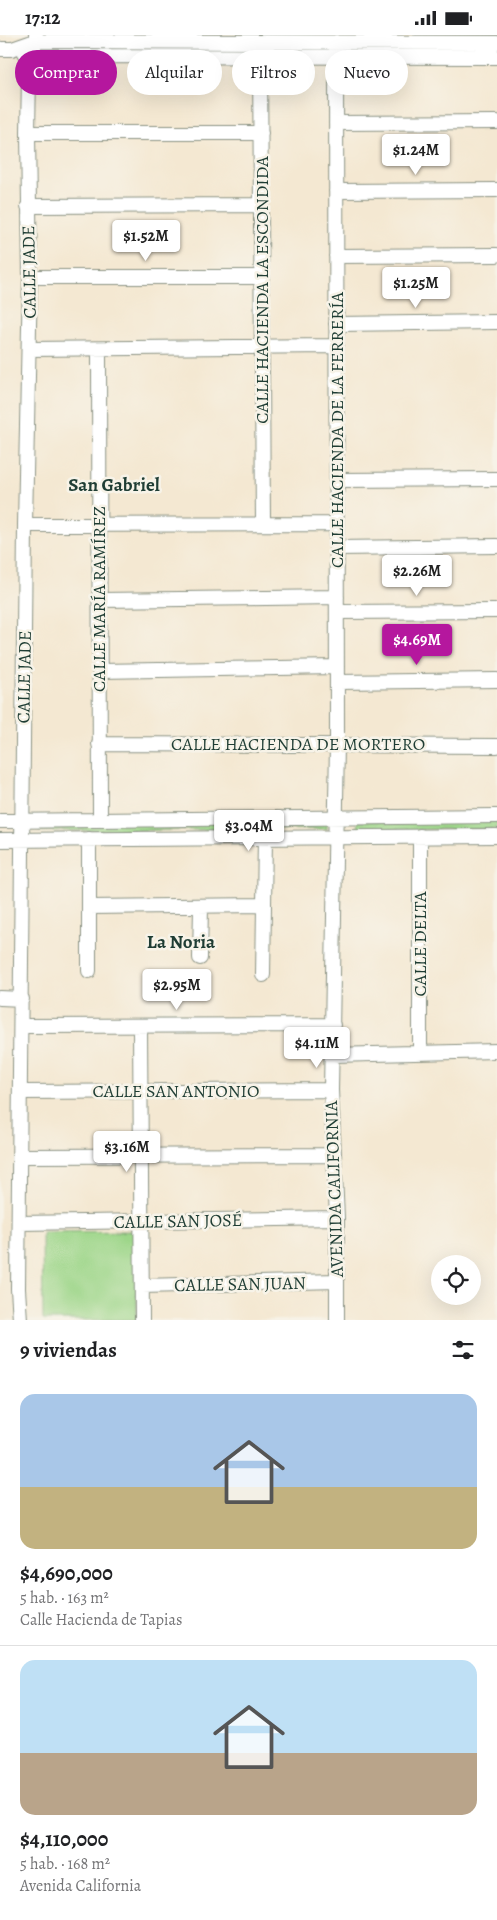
<!DOCTYPE html>
<html lang="es">
<meta charset="utf-8">
<style>
body{margin:0;font-family:Alegreya,serif;background:#f2f2f2;color:#202124;height:100vh;display:flex;flex-direction:column;font-size:19px;white-space:nowrap}
*{box-sizing:border-box;margin:0}
p{font-size:16px;color:#757577}
.icon{flex:none;width:28px;height:28px;fill:none;stroke:currentColor;stroke-width:2;stroke-linecap:round;stroke-linejoin:round}
.map{position:relative;height:1285px;overflow:hidden}
.sheet{display:flex;flex-direction:column;background:#fff;flex:1}
.sheet>*{flex:none}
.hud{position:absolute;left:15px;top:15px;width:468px;height:45px;display:flex;gap:10px}
.controls{position:absolute;left:431px;top:1220px;display:grid;gap:10px}
.controls a{display:grid;place-items:center;width:50px;height:50px;border-radius:50%;background:#fff;box-shadow:0 5px 20px #0002;font-size:25px}
.price{position:absolute;translate:-50% -42px;padding:0 11px;border-radius:5px;background:#fff;color:#222;font-size:16px;line-height:32px;filter:drop-shadow(0 1px 2px #0008)}
.price::after{content:'';position:absolute;left:50%;top:30px;width:15px;height:11px;margin-left:-8px;background:inherit;clip-path:polygon(0 0,100% 0,50% 100%)}
.price.current{background:#b5179e;color:#fff}
ul{padding:0;list-style:none}
li{display:grid;align-content:center;gap:10px;height:265px;padding:0 20px}
li+li{border-top:1px solid #e0e0e0}
li span{display:grid;place-items:center;height:155px;border-radius:15px;color:#555}
li>.icon{margin-inline-start:auto}
span .icon{width:90px;height:90px;fill:#fffc;stroke-width:1}
li b{font-size:21px}
h2{display:flex;justify-content:space-between;align-items:center;height:60px;padding:0 20px;font-size:21px}
.tag{padding:0 18px;border-radius:22px;background:#fff;box-shadow:0 5px 20px #0002;font-size:18px;line-height:45px}
.tag.current{background:#b5179e;color:#fff}
.status{display:flex;justify-content:space-between;align-items:center;height:35px;padding:0 25px;background:#fff;direction:ltr}
.status svg{height:14px;fill:currentColor}
.map>svg:first-child{display:block}
.green{fill:#9dd689;stroke:#5e8a5e}
.lines{fill:none;stroke-linecap:round;stroke-linejoin:round}
.minor-casing{stroke:#8a9283;stroke-width:16}
.minor{stroke:#fff;stroke-width:14}
.labels{text-anchor:middle;stroke-width:5;stroke-linejoin:round;paint-order:stroke}
.street-label{font-size:18px;fill:#1f3d34;stroke:#f7f3e8}
.neighbourhood-label{font-size:19px;font-weight:bold;fill:#1f3d34;stroke:#f7f3e8}
</style>
<div class="status"><b>17:12</b><svg viewBox="0 0 49 12"><path d="M0 12V9h3v3zM5 12V6h3v6zM10 12V3h3v9zM15 12V0h3v12zM26 1h20v11H26zM47 4h2v5h-2z"/></svg></div>
<div class="map">
<svg width="497" height="1285" viewBox="0 0 497 1285">
<rect width="100%" height="100%" fill="#f7f3e8"/>
<filter id="ink" filterUnits="userSpaceOnUse"><feTurbulence type="fractalNoise" baseFrequency=".02" numOctaves="2"/><feDisplacementMap in="SourceGraphic" scale="10" xChannelSelector="R" yChannelSelector="G"/><feConvolveMatrix kernelMatrix="1 2 1 2 8 2 1 2 1" color-interpolation-filters="sRGB"/></filter>
<filter id="wash" filterUnits="userSpaceOnUse"><feTurbulence type="fractalNoise" baseFrequency=".0096" numOctaves="4" result="noise"/><feDisplacementMap in="SourceGraphic" scale="20" xChannelSelector="R" yChannelSelector="G"/><feGaussianBlur stdDeviation="1.12" result="paint"/><feColorMatrix in="noise" values="0 0 0 0 0 0 0 0 0 0 0 0 0 0 0 0 0 1.4 0 .05"/><feComposite in="paint" operator="in"/></filter>
<g filter="url(#wash)">
<rect width="100%" height="100%" fill="#f4e8d2"/>
<path class="green" d="M327,785v9l-288,2v-8z
M497,785v9l-140,1 1,-9z
M137,1196v89h-94l-1,-88z"/>
</g>
<g filter="url(#ink)">
<g class="lines">
<g class="minor-casing">
<path id="minor" d="M336,7l1,702 -6,346 6,128v102
M0,14h12l23,-8 462,2
M25,18l7,3 465,1
M260,21l3,468
M336,88l161,-1
M28,98h233
M336,156l161,-1
M28,171l234,-1
M336,221l161,-1
M30,242h232
M336,289l161,-2
M29,314l307,-3
M99,314l1,470
M337,445l160,-1
M25,490l312,-1
M337,513l160,-2
M100,565l237,-3
M337,577l160,-1
M100,636l237,-4
M338,647l159,-2
M99,709l398,2
M0,786l497,-5
M0,805l497,-4
M89,872l175,-2
M200,923l1,-51
M89,936v-132
M263,940l2,-138
M0,963l22,1
M22,991l311,-1
M140,991l2,294
M420,1018v-217
M332,1020l165,-4
M21,1057l310,-2
M19,1121l314,-1
M19,1188l318,-5
M142,1251l195,-5
M20,1285l-2,-31 7,-764 5,-248 -2,-144 1,-60 7,-38"/>
</g>
<use href="#minor" class="minor"/>
</g>
</g>
<g class="labels">
<g class="street-label">
<text transform="translate(29 237) rotate(-91)" y="6">CALLE JADE</text>
<text transform="translate(262 255) rotate(-90)" y="6">CALLE HACIENDA LA ESCONDIDA</text>
<text transform="translate(337 395) rotate(-90)" y="6">CALLE HACIENDA DE LA FERRERÍA</text>
<text transform="translate(99 564) rotate(-90)" y="6">CALLE MARÍA RAMÍREZ</text>
<text transform="translate(24 642) rotate(-89)" y="6">CALLE JADE</text>
<text x="298" y="715">CALLE HACIENDA DE MORTERO</text>
<text transform="translate(420 909) rotate(-90)" y="6">CALLE DELTA</text>
<text x="176" y="1062">CALLE SAN ANTONIO</text>
<text transform="translate(334 1154) rotate(-92)" y="6">AVENIDA CALIFORNIA</text>
<text transform="translate(178 1186) rotate(-1)" y="6">CALLE SAN JOSÉ</text>
<text transform="translate(240 1249) rotate(-1)" y="6">CALLE SAN JUAN</text>
</g>
<g class="neighbourhood-label">
<text x="114" y="456">San Gabriel</text>
<text x="181" y="913">La Noria</text>
</g>
</g>
</svg>
<div class="controls">
<a><svg class="icon" aria-label="locate" viewBox="0 0 24 24"><circle cx="12" cy="12" r="6"/><path d="M12 2v4M12 18v4M2 12h4M18 12h4"/></svg></a>
</div>
<b class="price" style="left:416px;top:141px">$1.24M</b>
<b class="price" style="left:146px;top:227px">$1.52M</b>
<b class="price" style="left:416px;top:274px">$1.25M</b>
<b class="price" style="left:417px;top:562px">$2.26M</b>
<b class="price current" style="left:417px;top:631px">$4.69M</b>
<b class="price" style="left:249px;top:817px">$3.04M</b>
<b class="price" style="left:177px;top:976px">$2.95M</b>
<b class="price" style="left:317px;top:1034px">$4.11M</b>
<b class="price" style="left:127px;top:1138px">$3.16M</b>
<div class="hud">
<a class="tag current">Comprar</a>
<a class="tag">Alquilar</a>
<a class="tag">Filtros</a>
<a class="tag">Nuevo</a>
</div>
</div>
<section class="sheet">
<h2>9 viviendas<svg class="icon" aria-label="filters" viewBox="0 0 24 24"><path d="M4 7h16M4 17h16"/><circle cx="9" cy="7" r="2"/><circle cx="15" cy="17" r="2"/></svg></h2>
<ul>
<li><span style="background:linear-gradient(#a9c7e8 60%,#c2b280 0)"><svg class="icon" aria-label="home" viewBox="0 0 24 24"><path d="M3 11l9-7 9 7M6 9v11h12V9"/></svg></span><div><b>$4,690,000</b><p>5 hab. · 163 m²</p><p>Calle Hacienda de Tapias</p></div></li>
<li><span style="background:linear-gradient(#bfe0f5 60%,#b9a48a 0)"><svg class="icon" aria-label="home" viewBox="0 0 24 24"><path d="M3 11l9-7 9 7M6 9v11h12V9"/></svg></span><div><b>$4,110,000</b><p>5 hab. · 168 m²</p><p>Avenida California</p></div></li>
</ul>
</section>
